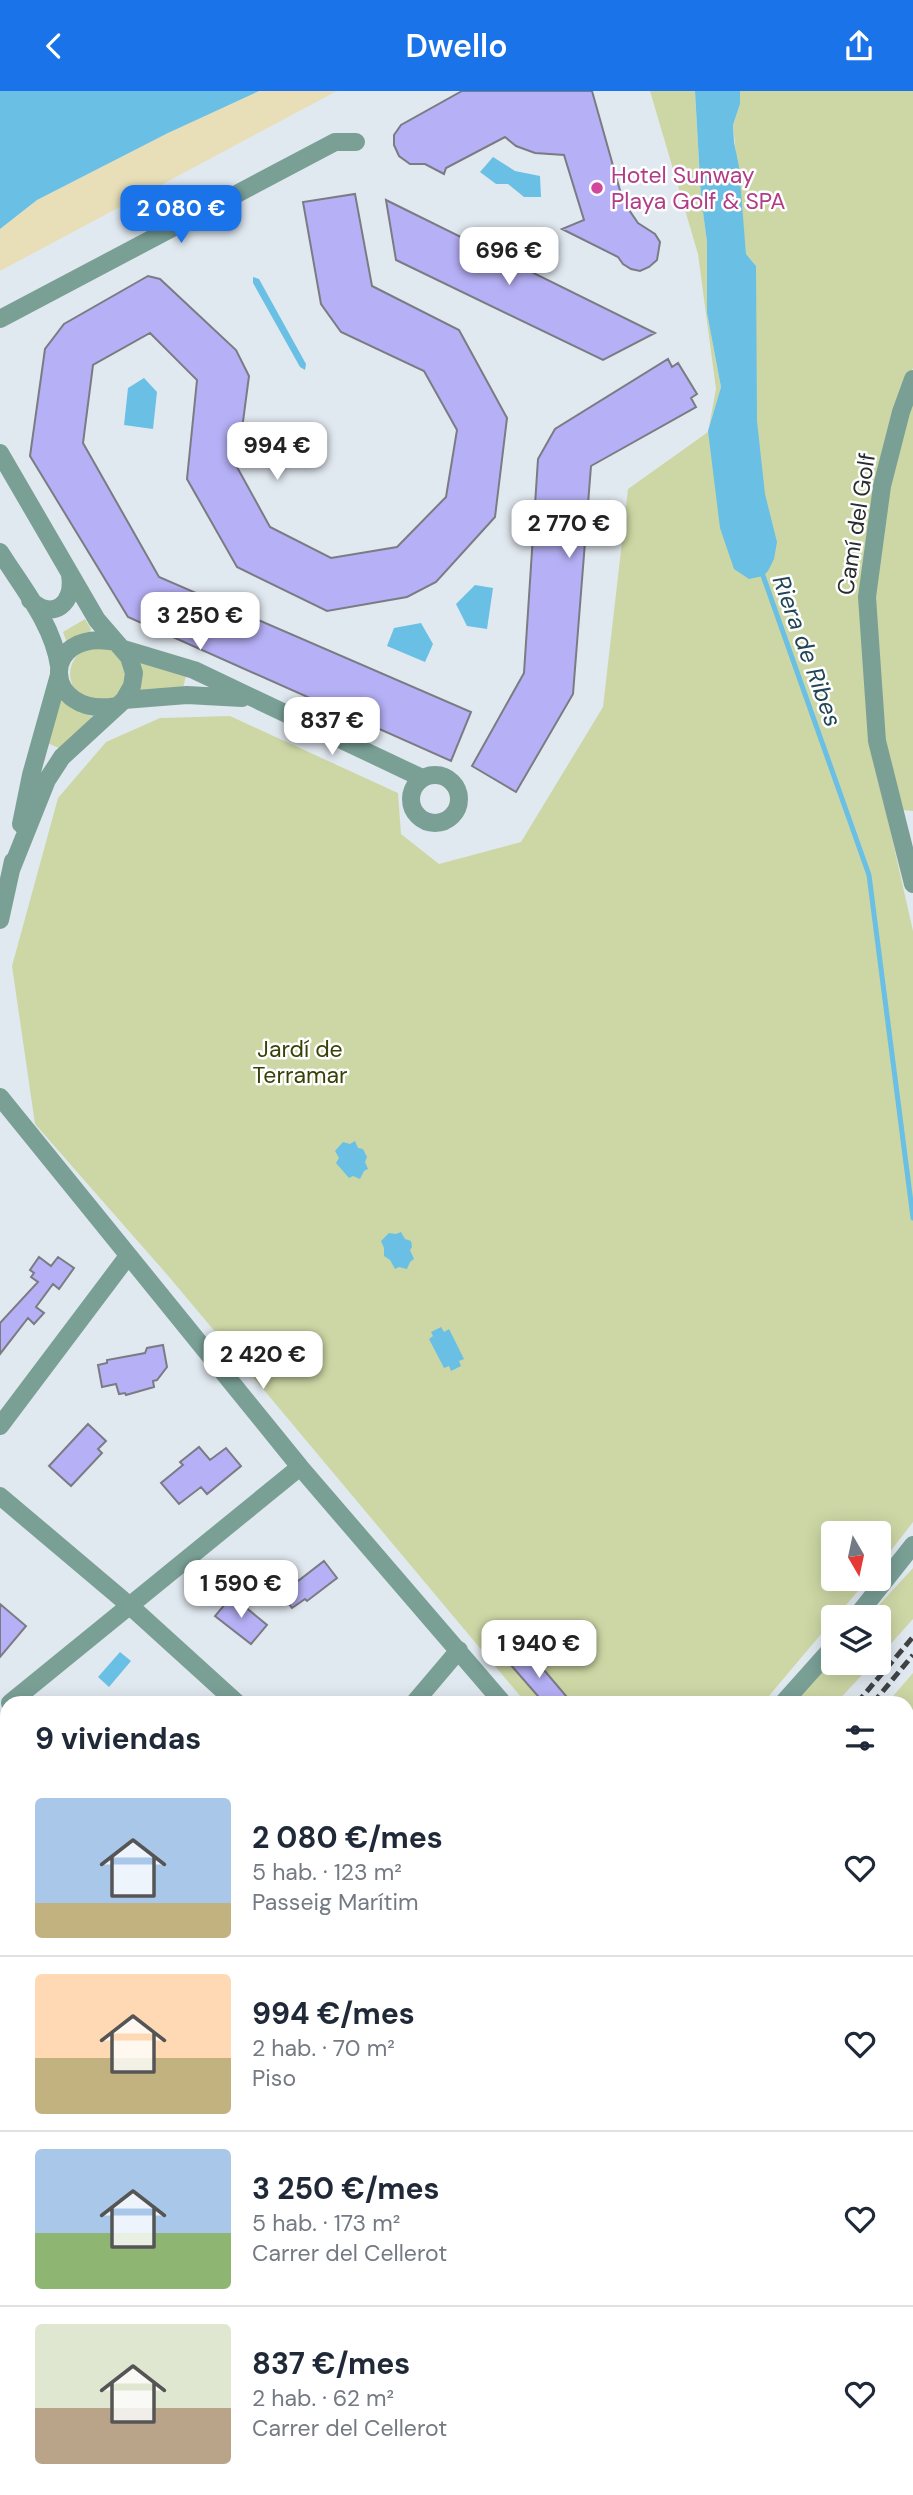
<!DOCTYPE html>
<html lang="es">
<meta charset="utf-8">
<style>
body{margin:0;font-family:"DM Sans",sans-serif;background:#f6f6f7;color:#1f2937;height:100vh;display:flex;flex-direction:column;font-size:26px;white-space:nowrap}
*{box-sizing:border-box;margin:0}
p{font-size:23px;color:#747a83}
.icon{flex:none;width:38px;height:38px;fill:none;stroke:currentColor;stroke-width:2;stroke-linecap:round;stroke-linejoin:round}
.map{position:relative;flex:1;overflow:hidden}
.panel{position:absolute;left:0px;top:1605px;width:914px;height:800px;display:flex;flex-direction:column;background:#fff;border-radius:21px 21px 0 0;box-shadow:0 4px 18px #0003}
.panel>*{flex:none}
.needle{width:46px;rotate:171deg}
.controls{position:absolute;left:821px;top:1430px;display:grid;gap:14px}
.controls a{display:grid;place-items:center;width:70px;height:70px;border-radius:7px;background:#fff;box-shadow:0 4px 18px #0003;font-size:35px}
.price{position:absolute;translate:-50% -60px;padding:0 16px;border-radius:14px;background:#fff;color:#222;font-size:23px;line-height:46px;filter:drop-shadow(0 2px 4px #0008)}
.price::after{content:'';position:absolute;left:50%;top:42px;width:21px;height:16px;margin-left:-10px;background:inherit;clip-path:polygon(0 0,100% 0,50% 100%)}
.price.active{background:#1a73e8;color:#fff}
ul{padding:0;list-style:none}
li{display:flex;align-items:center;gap:21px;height:175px;padding:0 35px}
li+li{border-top:2px solid #e0e1e3}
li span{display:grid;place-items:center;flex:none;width:196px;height:140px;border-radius:7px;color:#555}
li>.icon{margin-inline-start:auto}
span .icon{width:84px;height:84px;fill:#fffc;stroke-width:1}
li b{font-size:30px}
h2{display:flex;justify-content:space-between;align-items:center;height:84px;padding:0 35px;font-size:30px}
header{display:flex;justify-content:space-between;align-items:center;height:91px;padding:0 35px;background:#1a73e8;color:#fff;font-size:32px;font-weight:600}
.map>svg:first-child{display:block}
.green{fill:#cdd7a5}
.sand{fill:#e8dfb9}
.water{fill:#69bfe4}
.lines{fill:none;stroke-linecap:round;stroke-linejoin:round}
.stream{stroke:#69bfe4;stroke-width:5}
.building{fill:#b6b0f6;stroke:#7b7b83;stroke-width:2}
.street{stroke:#7aa096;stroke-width:18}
.rail{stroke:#404346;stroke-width:5;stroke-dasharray:10 5;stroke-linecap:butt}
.hotel-dot{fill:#d1479c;stroke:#fff;stroke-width:2.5}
.labels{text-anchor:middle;stroke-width:5;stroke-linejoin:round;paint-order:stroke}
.hotel-label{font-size:23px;fill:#b23c85;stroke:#fff;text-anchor:start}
.street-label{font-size:23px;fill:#292c2e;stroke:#fff}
.park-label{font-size:23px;fill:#394107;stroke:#fff}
.water-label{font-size:24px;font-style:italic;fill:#204656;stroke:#fff}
</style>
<header><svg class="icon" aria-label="back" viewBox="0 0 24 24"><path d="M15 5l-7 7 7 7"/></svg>Dwello<svg class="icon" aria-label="share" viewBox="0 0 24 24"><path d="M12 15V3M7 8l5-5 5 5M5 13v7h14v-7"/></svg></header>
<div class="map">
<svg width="913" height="2404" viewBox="0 0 913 2404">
<rect width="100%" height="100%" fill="#e1e9f0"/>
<path class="green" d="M650,0h45l6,106 6,45v71l14,74 -13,44 48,-102v-63l-10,-12 -13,-129 7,-21v-13h173v277l-8,17 -37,158 2,198 43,190v591l-34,44 -1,-33h-45v46h35l-32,38h-3v3l-70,83h-237l-356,-425 -135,-154 -23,-158 46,-168 48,-56 54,-24 70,-2 168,77 3,41 38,30 82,-22 82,-135 25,-218 80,-57 8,-43 -18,-135z
M913,299v421l-12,-1 -19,-80 -7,-133 9,-97z
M85,528l6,10 -1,3 -23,11 -4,-11z
M70 583a28 28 0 1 1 56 0a28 28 0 1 1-56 0Z
M137,566l49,18 -3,14 -44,7z
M57,604l35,22 -31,32 -16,-7z
M913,1477v51l-34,38 -1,-40h-10z
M833,1565v7h40l-37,40h-46z
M913,1582v822h-377l-4,-6h374v-786h-19z
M99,2398h56l-6,6h-55z
M210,2398h111v6h-116z"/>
<path class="sand" d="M259,0h78l-337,180v-42l37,-29 131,-67z"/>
<path class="water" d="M0,0h259l-91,42 -131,67 -37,29z
M695,0h45v13l-7,21 1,17 5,25 7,87 10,12 1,155 8,73 12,48 -3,17 -6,12 -5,5 -14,3 -15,-10 -14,-41 -12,-97 13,-44 -14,-74v-71l-6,-45z
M493,66l22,14 25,5 1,21h-17l-16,-13h-12l-16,-12z
M253,186l6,2 47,85 -1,6 -5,-3 -47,-84z
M144,287l13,14 -4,37 -29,-4 4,-37z
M475,494l18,3 -6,41 -20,-3 -11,-22z
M421,532l12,21 -8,18 -38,-16 7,-18z
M355,1050l3,7 5,1 4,8 -2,5 3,7 -4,2 -4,8 -7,-3 -4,2 -13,-15 3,-5 -4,-7 8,-9 7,2z
M401,1141l4,7 6,2 1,6 -2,3 4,9 -4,3 -3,7 -8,-2 -4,2 -5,-9 -6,-4v-8l-3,-7 8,-8 7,1z
M441,1236l3,5 5,-3 15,30 -5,2 2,5 -10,5 -2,-5 -5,2 -15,-29 4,-3 -2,-4z
M120,1561l11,9 -22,26 -11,-10z"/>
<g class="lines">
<path class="stream" d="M761,479l108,305 44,343"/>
</g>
<path class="building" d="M462,0h130l31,110 15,22 17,11 5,8 -3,18 -8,7 -9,4 -9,-2 -8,-5 -5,-7 -56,-28 22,-9 -20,-65 -29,-2 -19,-7 -11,-9 -59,31 -2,6 -19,-10h-15l-11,-8 -5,-11v-10l7,-10z
M355,103l17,92 87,44 48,88 -12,99 -59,65 -29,15 -80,14 -90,-44 -50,-88 10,-99 -47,-47 -57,32 -10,78 76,134 312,135 -20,49 -323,-144 -98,-161 15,-107 19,-25 84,-48 12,3 76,71 13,26 -12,91 33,60 61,31 66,-11 49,-50 11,-67 -33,-59 -83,-39 -20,-28 -18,-102z
M386,109l269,133 -52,27 -207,-100z
M668,268l4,8 6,-4 19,31 -6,4 5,9 -105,59 -18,228 -57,98 -44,-26 52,-93 14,-214 17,-30z
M39,1166l12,9 7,-9 16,11 -15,21 -6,-5 -17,23 8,6 -10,11 -6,-6 -28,36v-31l38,-41 -7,-5 3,-4 -4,-3z
M163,1254l4,22 -10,13 -4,1 1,6 -28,8 -1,-2 -6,1 -3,-10 -14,3 -4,-22 9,-2v-3l38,-7 2,-5z
M88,1333l18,17 -8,8 4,4 -31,33 -22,-20z
M199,1356l11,13 16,-12 15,18 -34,28 -6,-7 -22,17 -18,-21 22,-18 -3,-3z
M324,1470l13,17 -30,23 -2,-2 -13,9 -10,-13 -4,4 -11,-14 21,-16 10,12z
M232,1505l35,29 -16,19 -36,-28z
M0,1513l26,22 -26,31z
M579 1540a8 8 0 1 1 16 0a8 8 0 1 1-16 0Z
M527,1559l45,53h-28l-34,-39z"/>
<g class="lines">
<path class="street" d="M0,228l335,-177h21
M913,288l-12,33 -19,74 -15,111 10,144 36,143
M0,362l97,167 32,37 5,16 -2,13 -8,14 -62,57 -15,23 -36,90
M0,461c22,35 53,72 59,114
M30,509c23,21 45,4 40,-25
M116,551c-79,-15 -73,77 0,64
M124,558l70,21 228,108
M124,609l63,-5 55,3
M411 708a24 24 0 1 1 48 0a24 24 0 1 1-48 0Z
M21,733l10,-49 28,-100
M0,829l13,-59
M0,1006l300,370 203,236
M0,1335l128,-170
M0,1405l129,109 108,98
M856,1526l57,-72
M10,1612l290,-236
M414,1612l45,-53
M783,1612l50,-56
M0,1730l7,5
M0,1995l7,7
M906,2033l7,-6
M0,2093l7,-7
M0,2341l7,11
M37,2404l14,-6
M495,2404l6,-6"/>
<path class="rail" d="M857,1612l56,-66
M873,1612l40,-48
M171,2404l6,-6
M198,2404l6,-6"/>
</g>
<circle class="hotel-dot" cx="597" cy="97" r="7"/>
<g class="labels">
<g class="hotel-label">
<text x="611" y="92">Hotel Sunway<tspan x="611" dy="26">Playa Golf &amp; SPA</tspan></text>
</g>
<g class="street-label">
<text transform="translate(856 433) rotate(-81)" y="8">Camí del Golf</text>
</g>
<g class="park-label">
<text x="300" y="966">Jardí de<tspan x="300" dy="26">Terramar</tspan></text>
</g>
<g class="water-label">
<text transform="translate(807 560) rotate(70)" y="8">Riera de Ribes</text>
</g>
</g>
</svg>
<div class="controls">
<a><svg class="needle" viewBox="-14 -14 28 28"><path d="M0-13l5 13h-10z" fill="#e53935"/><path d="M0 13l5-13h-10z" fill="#747a83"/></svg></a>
<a><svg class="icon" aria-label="layers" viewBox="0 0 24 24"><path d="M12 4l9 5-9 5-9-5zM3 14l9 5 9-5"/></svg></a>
</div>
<b class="price active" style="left:181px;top:154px">2 080 €</b>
<b class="price" style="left:509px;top:196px">696 €</b>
<b class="price" style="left:277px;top:391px">994 €</b>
<b class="price" style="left:569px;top:469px">2 770 €</b>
<b class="price" style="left:200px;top:561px">3 250 €</b>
<b class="price" style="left:332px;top:666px">837 €</b>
<b class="price" style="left:263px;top:1300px">2 420 €</b>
<b class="price" style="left:241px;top:1529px">1 590 €</b>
<b class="price" style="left:539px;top:1589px">1 940 €</b>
<section class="panel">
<h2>9 viviendas<svg class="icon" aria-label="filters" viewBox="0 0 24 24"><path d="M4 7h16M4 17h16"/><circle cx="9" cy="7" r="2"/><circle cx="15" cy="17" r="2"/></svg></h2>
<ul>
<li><span style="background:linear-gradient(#a9c7e8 75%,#c2b280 0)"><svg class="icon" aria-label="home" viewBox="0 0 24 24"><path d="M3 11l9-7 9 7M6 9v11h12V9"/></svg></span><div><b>2 080 €/mes</b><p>5 hab. · 123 m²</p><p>Passeig Marítim</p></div><svg class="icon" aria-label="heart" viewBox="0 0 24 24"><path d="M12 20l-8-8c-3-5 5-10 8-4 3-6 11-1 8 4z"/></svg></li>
<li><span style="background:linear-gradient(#ffd9b3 60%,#c2b280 0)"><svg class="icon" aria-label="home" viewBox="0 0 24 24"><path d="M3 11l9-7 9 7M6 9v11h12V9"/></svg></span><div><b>994 €/mes</b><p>2 hab. · 70 m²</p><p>Piso</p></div><svg class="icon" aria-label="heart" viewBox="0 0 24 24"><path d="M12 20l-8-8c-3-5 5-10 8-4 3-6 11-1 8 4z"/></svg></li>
<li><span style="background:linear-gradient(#a9c7e8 60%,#8fb573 0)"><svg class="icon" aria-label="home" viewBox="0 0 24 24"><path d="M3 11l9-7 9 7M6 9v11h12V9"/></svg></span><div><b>3 250 €/mes</b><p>5 hab. · 173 m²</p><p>Carrer del Cellerot</p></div><svg class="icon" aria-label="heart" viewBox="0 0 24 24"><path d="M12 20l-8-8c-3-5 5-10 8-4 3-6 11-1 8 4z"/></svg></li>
<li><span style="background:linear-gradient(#dfe7d0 60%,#b9a48a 0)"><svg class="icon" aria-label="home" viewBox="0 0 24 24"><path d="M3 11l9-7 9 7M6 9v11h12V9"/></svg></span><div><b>837 €/mes</b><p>2 hab. · 62 m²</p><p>Carrer del Cellerot</p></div><svg class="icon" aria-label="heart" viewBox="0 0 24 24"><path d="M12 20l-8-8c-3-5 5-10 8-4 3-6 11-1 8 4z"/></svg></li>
</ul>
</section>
</div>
